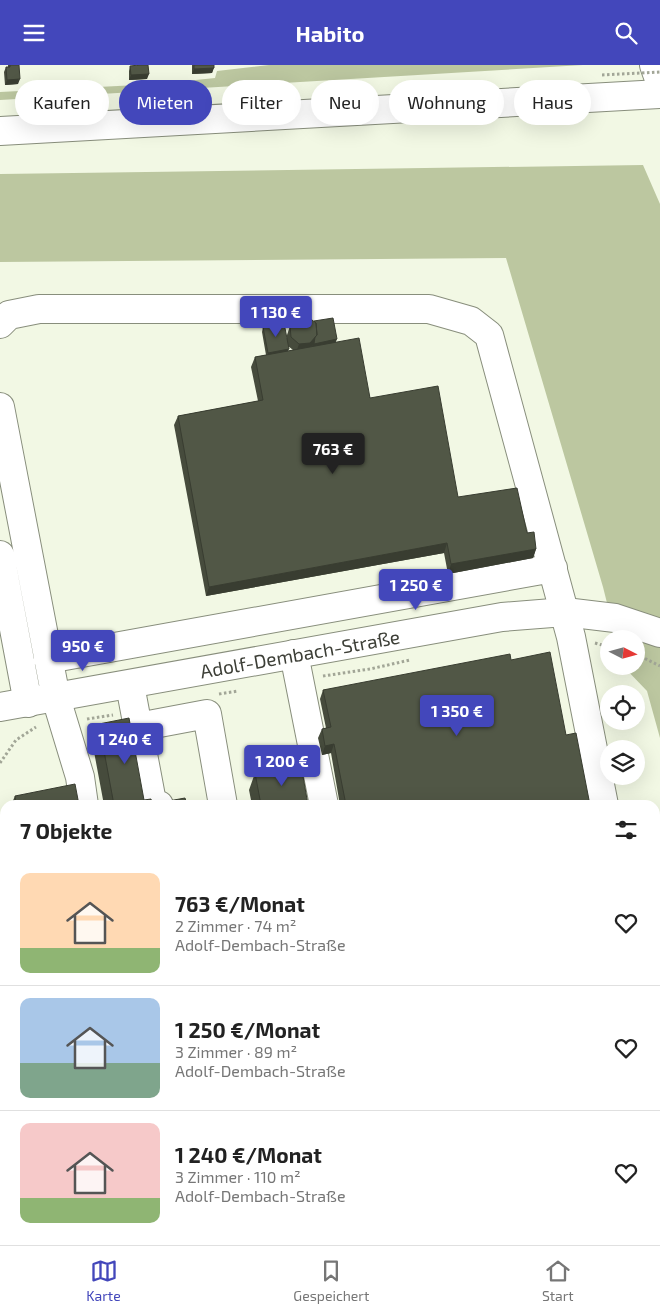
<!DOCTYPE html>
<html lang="de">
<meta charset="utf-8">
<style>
body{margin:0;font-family:"Exo 2",sans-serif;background:#f2f2f2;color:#222;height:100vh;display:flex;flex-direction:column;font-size:19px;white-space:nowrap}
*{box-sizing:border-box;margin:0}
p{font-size:16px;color:#767676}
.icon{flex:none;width:28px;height:28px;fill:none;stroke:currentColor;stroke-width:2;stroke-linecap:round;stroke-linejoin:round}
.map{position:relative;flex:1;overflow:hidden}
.drawer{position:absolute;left:0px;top:735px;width:660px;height:445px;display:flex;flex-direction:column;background:#fff;border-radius:15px 15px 0 0;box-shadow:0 5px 20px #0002}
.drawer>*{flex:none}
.hud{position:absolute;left:15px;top:15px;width:630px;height:45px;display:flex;gap:10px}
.needle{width:32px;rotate:96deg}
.fabs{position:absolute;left:600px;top:565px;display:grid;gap:10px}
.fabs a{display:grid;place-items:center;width:45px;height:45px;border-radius:50%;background:#fff;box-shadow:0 5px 20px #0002;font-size:25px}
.price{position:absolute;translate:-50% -42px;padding:0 11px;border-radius:5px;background:#4347bb;color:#fff;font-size:16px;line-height:32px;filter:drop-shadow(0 1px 2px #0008)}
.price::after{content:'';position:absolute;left:50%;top:30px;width:15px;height:11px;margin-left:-8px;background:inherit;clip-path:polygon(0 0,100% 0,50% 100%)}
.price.on{background:#222;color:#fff}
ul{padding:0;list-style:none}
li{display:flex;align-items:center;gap:15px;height:125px;padding:0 20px}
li+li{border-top:1px solid #e0e0e0}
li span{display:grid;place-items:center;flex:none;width:140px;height:100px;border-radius:10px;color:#555}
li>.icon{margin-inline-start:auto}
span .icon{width:60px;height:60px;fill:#fffc;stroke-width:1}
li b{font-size:21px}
h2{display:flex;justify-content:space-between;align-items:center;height:60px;padding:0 20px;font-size:21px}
.pill{padding:0 18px;border-radius:22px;background:#fff;box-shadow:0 5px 20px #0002;font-size:18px;line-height:45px}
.pill.on{background:#4347bb;color:#fff}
header{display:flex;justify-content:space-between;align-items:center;height:65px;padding:0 20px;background:#4347bb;color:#fff;font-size:22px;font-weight:700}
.tabs{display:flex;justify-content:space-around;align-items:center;height:70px;border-top:1px solid #e0e0e0;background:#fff;font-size:14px;color:#767676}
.tabs a{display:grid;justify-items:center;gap:2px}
.tabs .on{color:#4347bb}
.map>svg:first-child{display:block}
.green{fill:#bcc7a0}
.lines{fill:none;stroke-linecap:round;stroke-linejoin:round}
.minor-casing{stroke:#888e7c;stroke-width:30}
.major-casing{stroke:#888e7c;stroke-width:30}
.highway-casing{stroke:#888e7c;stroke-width:30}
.path{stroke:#a2a697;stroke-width:3;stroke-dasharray:2.5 2.5;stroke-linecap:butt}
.minor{stroke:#fff;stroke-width:28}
.major{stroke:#fff;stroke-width:28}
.highway{stroke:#fff;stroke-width:28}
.path-bridge{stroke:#a2a697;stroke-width:3;stroke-dasharray:2.5 2.5;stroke-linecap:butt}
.wall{fill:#464b3c;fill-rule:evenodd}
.shaded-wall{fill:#393d31}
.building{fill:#515746;stroke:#393d31}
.labels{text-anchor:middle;stroke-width:5;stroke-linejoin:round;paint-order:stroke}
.street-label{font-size:19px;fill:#3c3e36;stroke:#fff}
</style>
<header><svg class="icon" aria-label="menu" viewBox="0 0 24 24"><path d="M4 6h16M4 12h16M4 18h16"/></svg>Habito<svg class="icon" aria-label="search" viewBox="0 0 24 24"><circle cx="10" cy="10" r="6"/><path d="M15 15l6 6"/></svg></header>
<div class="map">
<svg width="660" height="1180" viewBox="0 0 660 1180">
<rect width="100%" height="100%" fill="#f2f8e4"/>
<path class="green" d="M269,0h314l-583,35v-8l157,-8 58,-6 2,-7z
M643,100l17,39v534l-13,-47 -24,-25h13v-27h-20l-13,-52 -97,-329 -506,4v-88z"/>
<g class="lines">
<g class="minor-casing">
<path id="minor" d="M0,66l660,-37
M0,259l9,-9 30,-6h390l42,12 18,14 82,302 33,168
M0,342l56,291 24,79 4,28
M0,490l28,148
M294,589l30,151
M48,594l505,-91
M130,620l22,117 7,3
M138,662l69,-13 16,91
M655,895l5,-1
M0,950l5,-1
M0,1032l5,-2
M316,1175l1,5
M654,1175l1,5"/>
</g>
<g class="major-casing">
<path id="major" d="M0,642l502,-90 63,-5 50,6 45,15"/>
</g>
<g class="highway-casing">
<path id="highway" d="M654,0l6,17"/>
</g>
<path class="path" d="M595,578l14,4
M636,589l24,12
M323,611l47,-7 40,-9
M219,629l19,-3
M87,654l26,-4
M0,698l16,-23 20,-13"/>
<use href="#minor" class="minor"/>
<use href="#major" class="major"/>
<use href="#highway" class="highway"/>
<path class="path-bridge" d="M602,10l58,-3"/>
</g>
<path class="wall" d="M8,0h11l-1,19 -13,1 -1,-13 2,-5h2z
M137,0h11l-1,14 -18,1v-9l1,-5h7z
M192,0h22l-2,8 -20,1z
M290,261l46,16 34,56 88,99 69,36 9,16 -3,9 -85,16 -4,-21 -238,43 -32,-171 4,-9 80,-15 -7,-34 4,-10 11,-2 -4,-23 1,-5 24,15v-7zM288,281l5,4 -5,1z
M511,595l55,75 24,70h-250l-9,-52 -9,2 -4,-17 4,-9 4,-1 -6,-29 3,-9z
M99,659l45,76 8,4 35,1h-83l-12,-64z
M255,708l53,32h-56l-3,-15z
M15,731l64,9h-68z
M101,1175h207l1,5h-207z
M335,1175h299l1,5h-299z"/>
<path class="shaded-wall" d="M214,3l-2,5 -20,1 2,-5z
M149,9l-2,5 -18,1 2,-5z
M20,14l-2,5 -13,1 2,-5z
M317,270l20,4 -2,5 -23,4 1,-3 -6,7 -11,1 3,-9z
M289,284l-2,4 -21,5 2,-5z
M447,478l-3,10 -238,43 3,-9z
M536,484l-3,9 -85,16 3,-10z
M334,679l-3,9 -9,2 3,-9z
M5,909v12l-5,1v-12z"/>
<path class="building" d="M10,0h9l1,14 -13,1 -1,-13h4z
M139,0h9l1,9 -18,1 -1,-9z
M194,0h20v3l-20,1z
M308,252l8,6 1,12 -7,8 -11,1 -8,-7 -1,-11 7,-8z
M333,253l4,21 -23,5 1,-7 2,-2 -1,-12 -2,-2z
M284,258l5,26 -21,4 -5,-26z
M359,273l11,60 68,-12 20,111 59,-9 10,45 7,-1 2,17 -85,15 -4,-21 -238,44 -31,-171 85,-16 -8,-43z
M550,587l16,83 10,-2 14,72h-244l-12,-61 -9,2 -3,-17 9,-2 -8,-37 187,-36 1,6z
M129,653l15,82 7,-1 1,5 33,-6 2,7h-73l-15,-81z
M301,700l7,40h-47l-6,-32z
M75,719l4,21h-63l-1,-9z
M0,801l5,27v81l-5,1z
M108,1175h200l1,5h-200z
M343,1175h291l1,5h-291z"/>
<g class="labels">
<g class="street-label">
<text transform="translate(300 589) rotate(-10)" y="7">Adolf-Dembach-Straße</text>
</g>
</g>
</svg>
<div class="fabs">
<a><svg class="needle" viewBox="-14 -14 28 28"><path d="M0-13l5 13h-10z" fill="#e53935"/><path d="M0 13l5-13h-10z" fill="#767676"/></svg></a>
<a><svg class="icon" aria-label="locate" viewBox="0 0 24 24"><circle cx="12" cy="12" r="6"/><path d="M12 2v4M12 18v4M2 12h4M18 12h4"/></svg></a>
<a><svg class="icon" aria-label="layers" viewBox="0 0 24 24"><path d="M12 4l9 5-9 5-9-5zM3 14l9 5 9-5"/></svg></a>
</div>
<b class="price" style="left:276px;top:273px">1 130 €</b>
<b class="price on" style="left:333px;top:410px">763 €</b>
<b class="price" style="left:416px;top:546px">1 250 €</b>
<b class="price" style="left:83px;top:607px">950 €</b>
<b class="price" style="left:457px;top:672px">1 350 €</b>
<b class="price" style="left:125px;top:700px">1 240 €</b>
<b class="price" style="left:282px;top:722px">1 200 €</b>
<div class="hud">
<a class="pill">Kaufen</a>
<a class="pill on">Mieten</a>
<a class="pill">Filter</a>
<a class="pill">Neu</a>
<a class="pill">Wohnung</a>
<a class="pill">Haus</a>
</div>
<section class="drawer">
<h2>7 Objekte<svg class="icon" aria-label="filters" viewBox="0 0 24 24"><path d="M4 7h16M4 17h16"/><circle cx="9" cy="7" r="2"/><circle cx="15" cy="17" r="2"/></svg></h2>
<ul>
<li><span style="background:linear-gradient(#ffd9b3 75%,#8fb573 0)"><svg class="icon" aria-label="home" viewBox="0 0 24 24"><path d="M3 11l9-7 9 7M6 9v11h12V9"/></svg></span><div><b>763 €/Monat</b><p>2 Zimmer · 74 m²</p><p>Adolf-Dembach-Straße</p></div><svg class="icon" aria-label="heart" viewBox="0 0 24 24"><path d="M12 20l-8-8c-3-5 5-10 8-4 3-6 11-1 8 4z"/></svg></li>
<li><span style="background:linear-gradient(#a9c7e8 65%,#7fa58c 0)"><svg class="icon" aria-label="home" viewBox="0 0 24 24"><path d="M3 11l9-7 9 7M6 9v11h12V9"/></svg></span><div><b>1 250 €/Monat</b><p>3 Zimmer · 89 m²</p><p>Adolf-Dembach-Straße</p></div><svg class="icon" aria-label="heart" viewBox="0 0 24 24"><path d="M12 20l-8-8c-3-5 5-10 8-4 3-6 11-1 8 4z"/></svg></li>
<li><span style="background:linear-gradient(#f6c9c9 75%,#8fb573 0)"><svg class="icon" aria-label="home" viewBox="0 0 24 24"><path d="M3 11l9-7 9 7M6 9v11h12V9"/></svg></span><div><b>1 240 €/Monat</b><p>3 Zimmer · 110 m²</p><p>Adolf-Dembach-Straße</p></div><svg class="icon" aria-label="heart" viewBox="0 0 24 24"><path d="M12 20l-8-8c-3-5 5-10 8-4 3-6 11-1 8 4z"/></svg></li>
</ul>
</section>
</div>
<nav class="tabs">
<a class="on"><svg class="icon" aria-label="map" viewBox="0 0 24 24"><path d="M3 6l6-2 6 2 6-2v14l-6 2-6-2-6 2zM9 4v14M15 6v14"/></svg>Karte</a>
<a><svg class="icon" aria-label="saved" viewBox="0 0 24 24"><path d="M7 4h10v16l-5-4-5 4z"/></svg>Gespeichert</a>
<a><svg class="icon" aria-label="home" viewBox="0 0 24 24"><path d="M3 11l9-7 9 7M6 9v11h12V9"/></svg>Start</a>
</nav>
